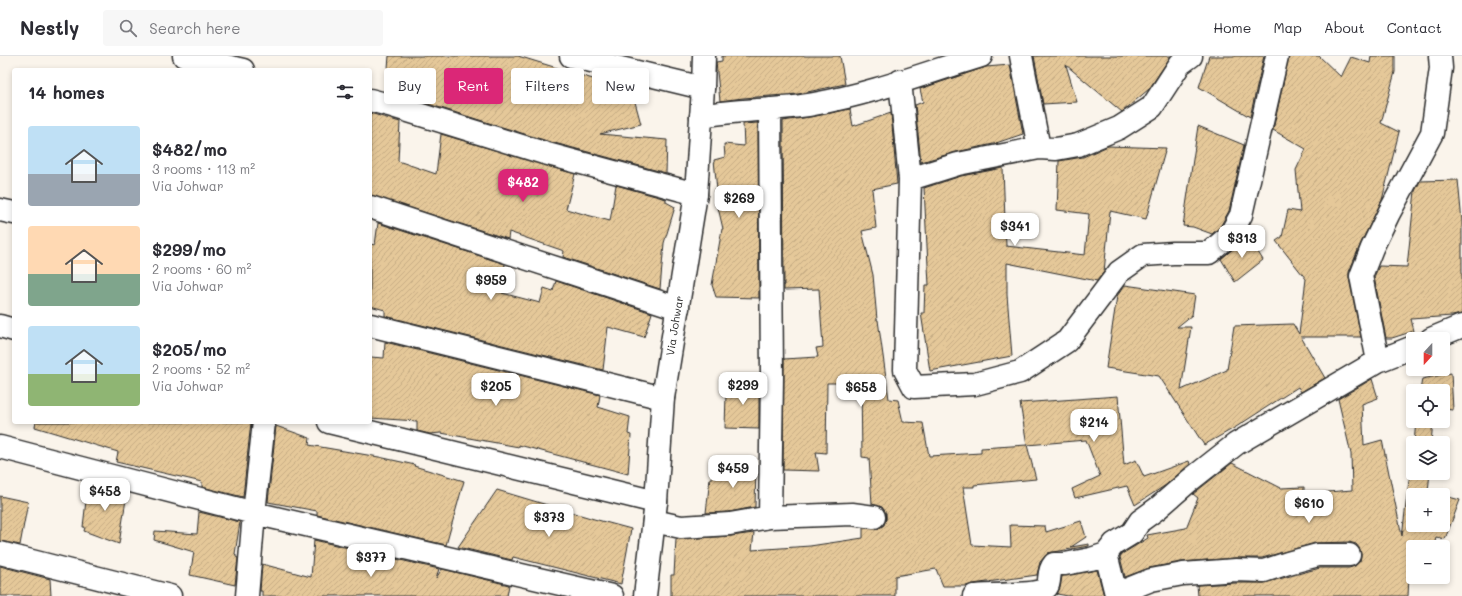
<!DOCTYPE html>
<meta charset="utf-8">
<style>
body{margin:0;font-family:Mali,sans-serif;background:#f7f7f7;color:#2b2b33;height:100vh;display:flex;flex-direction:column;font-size:15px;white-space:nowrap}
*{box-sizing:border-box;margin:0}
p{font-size:13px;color:#7c7c81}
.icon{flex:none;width:22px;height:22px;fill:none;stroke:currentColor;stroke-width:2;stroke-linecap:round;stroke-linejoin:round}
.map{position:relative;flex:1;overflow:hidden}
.side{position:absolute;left:12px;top:12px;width:360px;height:356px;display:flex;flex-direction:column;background:#fff;border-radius:4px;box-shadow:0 2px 6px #0003}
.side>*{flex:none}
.hud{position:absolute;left:384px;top:12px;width:380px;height:36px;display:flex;gap:8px}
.needle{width:26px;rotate:201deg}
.buttons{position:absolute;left:1406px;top:276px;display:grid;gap:8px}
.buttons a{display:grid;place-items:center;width:44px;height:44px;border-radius:4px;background:#fff;box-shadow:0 2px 6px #0003;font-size:20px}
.price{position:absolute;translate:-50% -34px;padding:0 9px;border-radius:8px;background:#fff;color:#222;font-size:13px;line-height:26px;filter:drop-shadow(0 1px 2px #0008)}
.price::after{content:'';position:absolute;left:50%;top:24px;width:12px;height:9px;margin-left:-6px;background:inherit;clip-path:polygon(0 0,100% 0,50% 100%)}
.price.on{background:#db2777;color:#fff}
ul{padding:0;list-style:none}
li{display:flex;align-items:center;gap:12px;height:100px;padding:0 16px}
li span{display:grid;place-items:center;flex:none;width:112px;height:80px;border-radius:4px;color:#555}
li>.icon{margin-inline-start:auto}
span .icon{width:48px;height:48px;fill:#fffc;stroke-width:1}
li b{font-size:17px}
h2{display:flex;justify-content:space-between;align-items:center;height:48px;padding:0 16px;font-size:17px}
.tag{padding:0 14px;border-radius:4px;background:#fff;box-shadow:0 2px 6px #0003;font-size:14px;line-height:36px}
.tag.on{background:#db2777;color:#fff}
header{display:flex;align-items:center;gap:24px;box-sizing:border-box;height:56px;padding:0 20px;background:#fff;border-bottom:1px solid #e1e1e2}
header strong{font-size:19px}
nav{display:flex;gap:22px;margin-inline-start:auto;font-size:14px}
.search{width:280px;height:36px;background:#f7f7f7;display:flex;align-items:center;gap:10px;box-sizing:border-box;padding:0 14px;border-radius:4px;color:#7c7c81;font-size:15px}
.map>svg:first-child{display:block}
.building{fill:url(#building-hatch);stroke:#2b2b2b;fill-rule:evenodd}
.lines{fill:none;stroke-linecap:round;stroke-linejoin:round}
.minor-casing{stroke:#2b2b2b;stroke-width:25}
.tertiary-casing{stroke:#2b2b2b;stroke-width:25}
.minor{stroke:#fff;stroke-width:22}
.tertiary{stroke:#fff;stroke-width:22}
.labels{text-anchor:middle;stroke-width:3;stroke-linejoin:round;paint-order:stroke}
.street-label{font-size:11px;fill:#2b2b2b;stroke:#fff}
</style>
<header>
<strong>Nestly</strong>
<div class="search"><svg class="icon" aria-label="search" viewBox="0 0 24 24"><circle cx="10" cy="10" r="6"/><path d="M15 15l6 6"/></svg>Search here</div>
<nav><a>Home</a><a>Map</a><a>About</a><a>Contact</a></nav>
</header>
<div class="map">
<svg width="1462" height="540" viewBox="0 0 1462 540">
<defs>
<pattern id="building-hatch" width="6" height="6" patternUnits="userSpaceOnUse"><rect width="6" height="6" fill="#e5c899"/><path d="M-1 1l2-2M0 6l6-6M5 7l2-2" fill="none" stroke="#c5ac84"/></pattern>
</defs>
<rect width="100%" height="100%" fill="#faf4eb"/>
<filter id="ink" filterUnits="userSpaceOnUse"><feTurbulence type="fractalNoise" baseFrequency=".025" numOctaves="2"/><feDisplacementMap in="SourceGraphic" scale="8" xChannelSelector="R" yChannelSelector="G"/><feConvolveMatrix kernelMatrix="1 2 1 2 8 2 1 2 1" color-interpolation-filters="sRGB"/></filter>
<g filter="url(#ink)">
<path class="building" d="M389,0h129l114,35 9,33 -41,10 67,6 -1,33 -119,-32 -161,-50z
M722,0h118l5,28 -47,10 -55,4 -23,3 -4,-39 6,-1z
M1034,0h137l-22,33 -27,23 -56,-47 11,37 -34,2z
M1209,0h55l-14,61 -51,-30z
M1289,0h30l22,21 10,-20 19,6 1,-7h24v16l-14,51 18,9 -17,68 -21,43 -12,29v6l12,59h-60l24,41 -24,14 -3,-5 -62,40 -32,18 -45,-69 -53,-8 11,-72 8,-11 70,10 -3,20 -15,12h14l-10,63 46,-20 7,-44 59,-2 6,10 7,-55 -30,-38 6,-4 6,-27 12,2 -4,-42 10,-21 -33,-19z
M1010,9l13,69 -27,9h2l-42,9 -35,10 -6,-57 8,-3 -3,-13 66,-22z
M850,53l3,17 38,-13 6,71 -25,5 4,39 -14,3 11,44 4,45h1l11,79 9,1 5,22 20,1 6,33 52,-3v-5l46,-3 9,34 -62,6v2h-11l9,58 39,2 -1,-22 35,1 1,6 35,-11 5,16 -15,10 18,-3v2l-41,7 -8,9 -3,13 -64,9 -7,2h-23l-7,-17 -41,7v20h-224v-21h3l2,-36h6l49,-3 23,-3 -2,17 58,-4 53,-8v-10l15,1 6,-4 2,-6v-6l-4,-6 -10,-3 -3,-46 -7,-1 -1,-74h-34l-1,70 -10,-1 3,19 -36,-1 1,-111 34,-2 -2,-9 7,-1 -4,-58 -35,1 -1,-169 33,-5z
M370,57l30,9 -2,39 38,13 5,-40 134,40 -9,35 21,6 23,6 6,-36 50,14v3l9,5 -11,36 -4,46 -97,-32 1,-6 -55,-19 -1,7 -138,-44z
M758,67l1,175 -43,-1 -4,-12 10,-56h1l-9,-39h3l-3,-30 11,-3 -1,-13 20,2 -1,-22z
M1198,70l46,19 -15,66 -9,16 -8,7 -19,-7 -10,-1z
M1108,90l58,2 -20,71 -36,-8 -6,61 -7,9 -90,-18v32l5,61 -82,15 -9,-58h3l1,-28h4l-5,-97 37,-12 42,-8 3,78 79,9 4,-41 -32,-4 2,-49 24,-4z
M1458,124l4,42v92l-10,2 -41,3 3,12 -22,7h-6l-12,-61 5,-11 28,1 8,-76 5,-10z
M378,167l127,41 -3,29 38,10 4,-15 9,3 3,-10 96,32 -8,24 -36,-10 -5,43 -218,-54v-6l-15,-4v-62l5,1z
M1248,180l15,24 -28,22 -14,-23z
M385,286l215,53 -2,12 32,10 -2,17 3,1 -3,39 -109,-29v2l-78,-14 -11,1 -13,-3v-10l-47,-3v-61l14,1z
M1451,317l2,37 -10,-1v-18h-23l2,-12z
M1372,323l6,19 -16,6 2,41 18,-5 20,96 11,-88v25h17l-2,18 18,2 -1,3 15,4 -15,39 -9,-2 -2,10h-21v30h14v2l-18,-2 -1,19h-210l-1,-11 39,-2h28l56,-15h29l6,-2 5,-5 1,-6 -1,-6 -4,-5 -7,-2 -34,1 -53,15h-27l-54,4 -32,6 -24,9 -5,-20 2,-3 26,-16 -1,-3 39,-7 12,-30 -5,-4 39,-31 49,25 23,-1v7l48,-4 -1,-36 -13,-55zM1413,439h30v30h-30z
M733,324l26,1v48l-34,-1 1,-34 6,1z
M1118,340l6,69 12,-5 8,17 45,-16 1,3 -24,21 -31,20 -8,-19 -52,12 -3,-9 28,-13 -14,-36 -59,5 -7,-42z
M1416,365h17l-2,22h-17z
M36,366h215l-8,75 -41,-10v-5l-86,-20 2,-10 -83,-25z
M276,370l34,12 -1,7 70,12 36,8 -1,1 50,15 -18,64 -129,-30v-4l-49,-9z
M721,402l35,9 -1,40 -26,5 -23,1 4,-35 15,-2z
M88,427l39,10 -8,51 -35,-13 1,-4h-2z
M497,434l97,29 37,10 -10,55 -108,-27 -1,3 -54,-13z
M0,440l28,6 -8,43 -20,-4z
M199,456l41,10 -5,32 1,1v2l2,1 -3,27 -45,-10 4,-23 -40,-12 1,-9 42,3z
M314,484l125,29 -3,9 6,-9 67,16 -2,11h-245v-5h-2l2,-27 49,13z
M0,510l50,13 1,17h-51z
M1097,514l7,26h-36l-11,-2 3,-6 2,-12z"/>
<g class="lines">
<g class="minor-casing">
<path id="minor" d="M184,0l59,14
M571,0l132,32
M1021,0l18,92
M900,25l10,98 48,-15 81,-16 17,1 22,-4 41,-17 33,-21 28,-43 11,-8
M370,44l19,5 155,48 152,41
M701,60c37,-7 76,-5 113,-12 57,-10 112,-31 167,-48
M910,123l-5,191 9,17 61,-3 45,-12 47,-31 52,-69 24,-17 30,-2h36l21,-18 11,-20 36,-159
M370,151l308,101
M0,154l14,3
M370,269l293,73
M0,270l14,4
M1431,283l31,-13
M1378,305l-17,-85 11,-28 17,-35 43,-80 9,-65 -1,-12
M329,366l327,80
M0,391l254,66 358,83
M770,461l2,-141 -2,-267
M654,465l27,6 49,-3 40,-7 82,-3 22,3
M0,497l170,43
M1106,498l10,40 35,-14 32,-6 53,-4 28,1 24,-8 30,-8h31
M247,540l7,-83 10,-91
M974,540c14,-2 65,0 73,-9 4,-6 0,-15 7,-23h11l26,-5 15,-5 8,-10 18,-11 8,-12 18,-13 31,-27 47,-37 142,-83 35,-14"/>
</g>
<g class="tertiary-casing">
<g id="tertiary">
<path id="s1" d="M645,540l11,-94 7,-104 33,-204 7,-106 1,-32"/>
</g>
</g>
<use href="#minor" class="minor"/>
<use href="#tertiary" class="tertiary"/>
</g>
</g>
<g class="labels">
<g class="street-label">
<text dy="4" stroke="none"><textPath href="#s1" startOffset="272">Via Johwar</textPath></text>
</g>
</g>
</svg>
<div class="buttons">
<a><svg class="needle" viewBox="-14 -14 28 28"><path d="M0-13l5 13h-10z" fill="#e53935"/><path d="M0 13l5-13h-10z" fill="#7c7c81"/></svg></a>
<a><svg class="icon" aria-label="locate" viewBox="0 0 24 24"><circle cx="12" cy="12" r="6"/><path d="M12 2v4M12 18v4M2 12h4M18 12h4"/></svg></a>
<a><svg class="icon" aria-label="layers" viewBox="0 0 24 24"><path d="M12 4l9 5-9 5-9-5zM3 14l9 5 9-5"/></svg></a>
<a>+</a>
<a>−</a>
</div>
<b class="price on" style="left:523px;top:147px">$482</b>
<b class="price" style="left:739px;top:163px">$269</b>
<b class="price" style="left:1015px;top:191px">$341</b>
<b class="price" style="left:1242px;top:203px">$313</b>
<b class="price" style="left:491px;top:245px">$959</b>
<b class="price" style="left:743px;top:350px">$299</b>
<b class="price" style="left:496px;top:351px">$205</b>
<b class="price" style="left:861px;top:352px">$658</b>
<b class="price" style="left:1094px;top:387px">$214</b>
<b class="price" style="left:733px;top:433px">$459</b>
<b class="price" style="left:105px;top:456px">$458</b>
<b class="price" style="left:1309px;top:468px">$610</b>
<b class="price" style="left:549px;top:482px">$373</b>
<b class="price" style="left:371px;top:522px">$377</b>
<div class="hud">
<a class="tag">Buy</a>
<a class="tag on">Rent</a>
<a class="tag">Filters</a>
<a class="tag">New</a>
</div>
<section class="side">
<h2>14 homes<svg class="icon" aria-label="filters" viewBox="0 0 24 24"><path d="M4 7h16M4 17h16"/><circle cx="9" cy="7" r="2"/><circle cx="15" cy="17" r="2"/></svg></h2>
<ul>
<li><span style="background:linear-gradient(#bfe0f5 60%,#9aa5b1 0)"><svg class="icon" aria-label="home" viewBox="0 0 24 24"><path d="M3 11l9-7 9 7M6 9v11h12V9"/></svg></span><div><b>$482/mo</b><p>3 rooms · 113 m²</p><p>Via Johwar</p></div></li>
<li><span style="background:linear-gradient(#ffd9b3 60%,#7fa58c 0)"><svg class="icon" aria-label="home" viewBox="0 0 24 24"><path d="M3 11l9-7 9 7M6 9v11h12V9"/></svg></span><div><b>$299/mo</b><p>2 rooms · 60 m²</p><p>Via Johwar</p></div></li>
<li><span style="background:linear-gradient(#bfe0f5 60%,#8fb573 0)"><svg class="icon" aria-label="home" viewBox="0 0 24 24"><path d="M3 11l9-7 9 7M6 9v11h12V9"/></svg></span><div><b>$205/mo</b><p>2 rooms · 52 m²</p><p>Via Johwar</p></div></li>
</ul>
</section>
</div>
